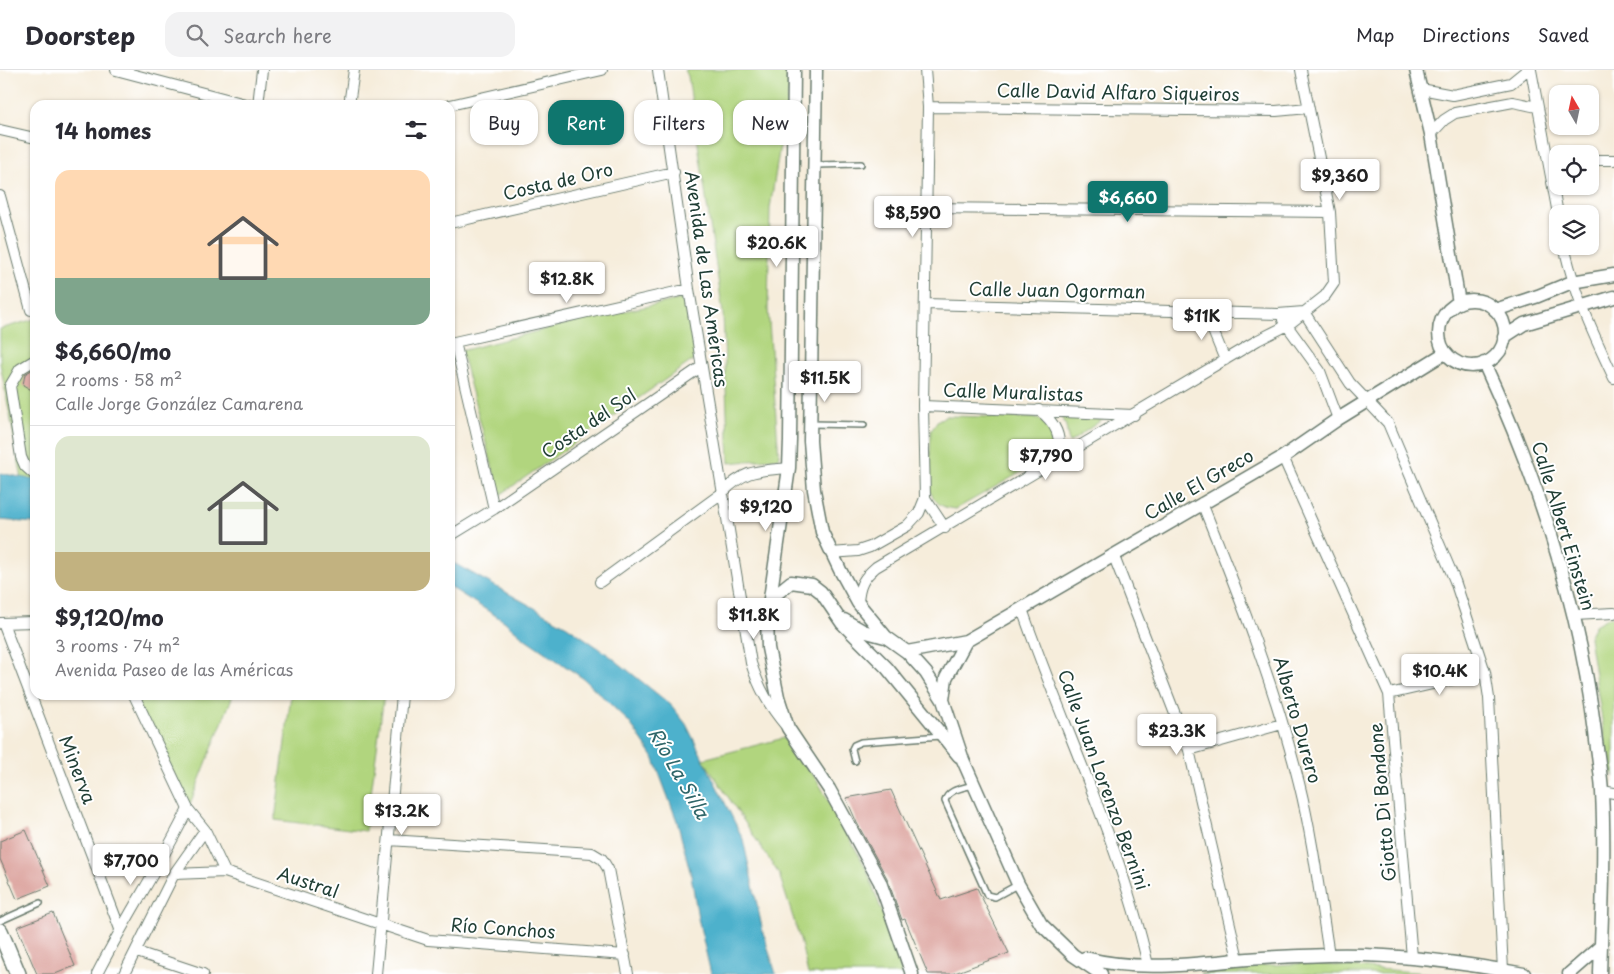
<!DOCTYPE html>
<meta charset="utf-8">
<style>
body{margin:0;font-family:"Playpen Sans",sans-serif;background:#f2f2f3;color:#2b2b33;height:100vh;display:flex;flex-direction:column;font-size:19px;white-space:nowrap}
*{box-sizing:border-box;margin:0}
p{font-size:16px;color:#7c7c81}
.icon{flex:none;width:28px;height:28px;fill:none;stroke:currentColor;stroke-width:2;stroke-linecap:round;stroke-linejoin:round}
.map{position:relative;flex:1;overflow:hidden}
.drawer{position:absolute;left:30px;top:30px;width:425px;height:600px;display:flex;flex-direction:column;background:#fff;border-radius:15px;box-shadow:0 1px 4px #0004}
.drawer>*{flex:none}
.top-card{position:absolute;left:470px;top:30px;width:475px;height:45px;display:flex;gap:10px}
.needle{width:32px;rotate:351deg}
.tools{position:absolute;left:1549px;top:15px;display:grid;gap:10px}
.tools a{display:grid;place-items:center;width:50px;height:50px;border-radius:10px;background:#fff;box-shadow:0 1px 4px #0004;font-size:25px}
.price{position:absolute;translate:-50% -42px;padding:0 11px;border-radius:5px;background:#fff;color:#222;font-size:16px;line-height:32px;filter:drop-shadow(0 1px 2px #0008)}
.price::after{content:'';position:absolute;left:50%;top:30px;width:15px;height:11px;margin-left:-8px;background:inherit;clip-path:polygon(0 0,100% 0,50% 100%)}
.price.selected{background:#0f766e;color:#fff}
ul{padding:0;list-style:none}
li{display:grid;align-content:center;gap:10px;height:265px;padding:0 25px}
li+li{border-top:1px solid #e1e1e2}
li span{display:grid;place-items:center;height:155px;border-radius:15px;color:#555}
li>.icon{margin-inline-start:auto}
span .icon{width:90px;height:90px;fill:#fffc;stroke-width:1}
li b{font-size:21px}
h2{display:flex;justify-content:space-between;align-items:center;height:60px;padding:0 25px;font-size:21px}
.chip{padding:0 18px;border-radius:15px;background:#fff;box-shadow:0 1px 4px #0004;font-size:18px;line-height:45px}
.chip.selected{background:#0f766e;color:#fff}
header{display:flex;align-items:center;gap:30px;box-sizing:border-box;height:70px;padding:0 25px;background:#fff;border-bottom:1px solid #e1e1e2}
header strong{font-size:24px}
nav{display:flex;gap:28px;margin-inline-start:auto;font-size:18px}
.search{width:350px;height:45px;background:#f2f2f3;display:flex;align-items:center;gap:12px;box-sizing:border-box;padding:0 18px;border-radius:15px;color:#7c7c81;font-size:19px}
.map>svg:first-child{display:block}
.green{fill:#b1d57e;stroke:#688959}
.water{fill:#4db1cc;stroke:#367780}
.building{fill:#d89993}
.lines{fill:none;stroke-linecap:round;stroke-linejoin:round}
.service-casing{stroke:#6a7b6e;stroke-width:8}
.minor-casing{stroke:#6a7b6e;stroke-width:12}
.tertiary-casing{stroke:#6a7b6e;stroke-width:15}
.primary-casing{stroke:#6a7b6e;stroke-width:18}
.service{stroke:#fff;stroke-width:5}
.minor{stroke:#fff;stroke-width:10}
.tertiary{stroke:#fff;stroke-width:12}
.primary{stroke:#fff;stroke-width:15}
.labels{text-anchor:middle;stroke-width:4;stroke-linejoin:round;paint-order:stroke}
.street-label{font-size:18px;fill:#1f3d34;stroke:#fff}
.water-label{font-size:19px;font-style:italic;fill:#2f6669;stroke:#fff}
</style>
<header>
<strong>Doorstep</strong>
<div class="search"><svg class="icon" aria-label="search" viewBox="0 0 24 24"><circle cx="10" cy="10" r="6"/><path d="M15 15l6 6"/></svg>Search here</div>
<nav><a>Map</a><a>Directions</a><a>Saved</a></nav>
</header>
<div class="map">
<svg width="1614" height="904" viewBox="0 0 1614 904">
<rect width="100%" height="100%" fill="#fff"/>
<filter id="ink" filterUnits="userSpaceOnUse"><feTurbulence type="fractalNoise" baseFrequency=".02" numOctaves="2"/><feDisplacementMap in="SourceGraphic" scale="10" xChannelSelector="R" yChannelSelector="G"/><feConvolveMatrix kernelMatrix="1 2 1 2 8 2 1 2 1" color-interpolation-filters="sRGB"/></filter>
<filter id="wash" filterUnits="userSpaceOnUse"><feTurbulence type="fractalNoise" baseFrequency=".0096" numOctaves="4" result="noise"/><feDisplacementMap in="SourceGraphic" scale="20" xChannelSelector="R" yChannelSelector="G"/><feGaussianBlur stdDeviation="1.12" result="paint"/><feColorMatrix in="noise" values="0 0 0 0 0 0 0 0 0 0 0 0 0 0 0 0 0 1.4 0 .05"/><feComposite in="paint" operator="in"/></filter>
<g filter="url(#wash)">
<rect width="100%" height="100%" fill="#f6eddb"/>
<path class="green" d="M685,0h107l-22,138 -2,101 11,149 -50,5 -6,-150 -35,-237z
M687,228l12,58 -199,139 -39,-144 116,-30z
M35,249v161l-13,-1 -22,-116v-34z
M947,346l91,2c15,9 20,27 8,40l-90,51c-16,-1 -22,-7 -27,-21l2,-58 7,-10z
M1061,346h46l-38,27 -3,-17z
M1609,547h5v160l-5,-13 -20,-127 6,-12z
M133,625h100l-45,114z
M291,625h93l-18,136 -91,-11z
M784,668l33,42 49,88 27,74 9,32h-94l-8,-35 -21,-65 -76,-115z
M1307,893l132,11h-239l57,-8z"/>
<path class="water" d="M0,403l35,7v43l-35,-3z
M450,491l117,65 43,30 61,49 15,19 57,115 20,93 13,42h-65l-13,-56 -7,-43 -14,-54 -24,-64 -23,-34 -46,-44 -60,-41 -20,-17 -54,-34z"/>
<g id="blocks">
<path class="building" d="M35,298v24l-12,-7 2,-11z
M891,720l50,110 36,-12 32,65 -57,21h-24l-23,-55 -3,1 -15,-42 -30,-55 -11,-25z
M26,760l24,56 -33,13 -17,-40v-18z
M53,843l22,53 -20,8h-18l-20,-47z"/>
</g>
</g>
<g filter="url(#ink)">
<use href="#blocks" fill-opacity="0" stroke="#6a7b6e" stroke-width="1"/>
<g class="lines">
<g class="service-casing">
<path id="service" d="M816,95l45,-1
M811,354l53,1
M855,691l-3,-12 2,-4 7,-3 80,-6
M973,715c-10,3 -25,4 -28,16l42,94 8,2 22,-12
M0,851l40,-18"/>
</g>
<g class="minor-casing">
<path id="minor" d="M116,0l133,35
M658,0l31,219 62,374c8,25 18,43 35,63
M1531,0l27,144
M1421,19l32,6 58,-12 16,-13
M258,35l4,-35
M349,35l5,-35
M450,35l152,-35
M928,37l348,4 32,-3
M0,60l35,8
M1431,64l13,-14 11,-7 58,-11 24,5
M1590,90h24
M0,126l31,114
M926,138l404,4
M450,153l224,-51
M1564,176c11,49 29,88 50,132
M925,234l353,10 26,-2
M1205,241l20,49
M1304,242l46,71 38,40 67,158 30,91 4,26 14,272
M1283,250l37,51 18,48
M455,272l39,167
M450,273l239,-54
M35,290l-15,9 -10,17 11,71 4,9 10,9
M923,336l211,9
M1039,340c18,14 22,26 20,48
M1283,387l106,237 23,263
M925,428l20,30
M1202,433c37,92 73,184 97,280 14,56 21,115 30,172
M450,466l44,-27 207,-142
M831,483l27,-2 12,-4 37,-21 12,-13 6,-15 -2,-92 5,-299 -3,-37
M1113,484l76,196 49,209
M600,512l122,-89c24,-24 34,-22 67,-25
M858,533c1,-17 5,-25 18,-36l382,-227 30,-15 37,-29 9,-13 -4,-71 -29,-142
M1022,539c41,119 98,233 126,356
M1574,545l40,-2
M0,553l35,-1
M3,553l117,306
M1389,624l96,-22
M134,625l54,114 17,21 20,42
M1189,680l93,-26
M1602,721l12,2
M389,770l203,13 10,6 6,10 20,105
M174,804l51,-2 203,68 197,15
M137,882l66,22
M97,904c28,-56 64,-109 91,-165
M124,904l50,-100 31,-44
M376,904l26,-279"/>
</g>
<g class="tertiary-casing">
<path id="tertiary" d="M794,0l-4,370 -1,28 -22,151 1,29 10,49 10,31 41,61 51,93 32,92
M816,0l-6,371 4,49 8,42 18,38 18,33 28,34 21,15 19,21 17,27 20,60 55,124 23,40 32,31 28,19
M1416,0l15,64 28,169
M1439 263a33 33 0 1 1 66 0a33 33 0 1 1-66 0Z
M1495,240l43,-14 34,-14 42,-7
M1504,267l20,-13 90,-27
M1484,293c54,117 95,241 111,369 2,20 6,40 7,60 3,60 0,122 -2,182
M770,529l21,-17 21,3 9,7 21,31 45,45 72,88
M844,550l19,11 22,6
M907,582l59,-11 317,-184 55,-38 107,-66
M943,630l3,-22 20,-37
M1085,888c50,13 101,7 151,2 30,-3 61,-4 92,-5 65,-2 132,7 196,19
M1569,904l32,-28"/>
</g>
<g class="primary-casing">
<path id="primary" d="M0,861l18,43"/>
</g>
<use href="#service" class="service"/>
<use href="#minor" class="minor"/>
<use href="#tertiary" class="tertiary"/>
<use href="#primary" class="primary"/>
</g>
</g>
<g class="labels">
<g class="street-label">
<text transform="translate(1118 23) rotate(1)" y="6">Calle David Alfaro Siqueiros</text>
<text transform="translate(558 112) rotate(-13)" y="6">Costa de Oro</text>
<text transform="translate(706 209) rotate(82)" y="6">Avenida de Las Américas</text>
<text transform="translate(1057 221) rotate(1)" y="6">Calle Juan Ogorman</text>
<text transform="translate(1013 323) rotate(2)" y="6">Calle Muralistas</text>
<text transform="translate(589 354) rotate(-34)" y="6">Costa del Sol</text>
<text transform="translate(1199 415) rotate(-30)" y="6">Calle El Greco</text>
<text transform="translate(1563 456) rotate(73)" y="6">Calle Albert Einstein</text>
<text transform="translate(1297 650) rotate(74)" y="6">Alberto Durero</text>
<text transform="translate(77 700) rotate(69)" y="6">Minerva</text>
<text transform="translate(1103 710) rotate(70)" y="6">Calle Juan Lorenzo Bernini</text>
<text transform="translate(1383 732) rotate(-95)" y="6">Giotto Di Bondone</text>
<text transform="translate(308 813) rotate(18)" y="6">Austral</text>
<text transform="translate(503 859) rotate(4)" y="6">Río Conchos</text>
</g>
<g class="water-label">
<text transform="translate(679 703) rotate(60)" y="7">Río La Silla</text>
</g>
</g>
</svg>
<div class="tools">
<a><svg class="needle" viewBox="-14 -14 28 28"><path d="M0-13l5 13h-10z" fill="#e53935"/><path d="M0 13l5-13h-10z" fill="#7c7c81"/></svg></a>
<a><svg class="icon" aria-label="locate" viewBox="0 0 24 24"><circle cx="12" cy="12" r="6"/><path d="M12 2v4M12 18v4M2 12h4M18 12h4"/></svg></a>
<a><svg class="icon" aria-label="layers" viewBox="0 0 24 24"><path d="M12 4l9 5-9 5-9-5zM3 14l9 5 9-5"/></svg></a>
</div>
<b class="price" style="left:1340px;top:131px">$9,360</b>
<b class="price selected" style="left:1128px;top:153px">$6,660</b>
<b class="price" style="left:913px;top:168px">$8,590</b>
<b class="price" style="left:777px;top:198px">$20.6K</b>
<b class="price" style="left:567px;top:234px">$12.8K</b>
<b class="price" style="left:1202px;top:271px">$11K</b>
<b class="price" style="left:825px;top:333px">$11.5K</b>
<b class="price" style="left:1046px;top:411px">$7,790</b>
<b class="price" style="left:766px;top:462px">$9,120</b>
<b class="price" style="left:754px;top:570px">$11.8K</b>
<b class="price" style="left:1440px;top:626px">$10.4K</b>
<b class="price" style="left:1177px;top:686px">$23.3K</b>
<b class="price" style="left:402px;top:766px">$13.2K</b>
<b class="price" style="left:131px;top:816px">$7,700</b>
<div class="top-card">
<a class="chip">Buy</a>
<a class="chip selected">Rent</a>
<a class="chip">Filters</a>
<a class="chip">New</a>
</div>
<section class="drawer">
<h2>14 homes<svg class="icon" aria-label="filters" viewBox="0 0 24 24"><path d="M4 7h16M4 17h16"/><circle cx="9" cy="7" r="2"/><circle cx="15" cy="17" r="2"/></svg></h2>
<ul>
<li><span style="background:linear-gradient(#ffd9b3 70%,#7fa58c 0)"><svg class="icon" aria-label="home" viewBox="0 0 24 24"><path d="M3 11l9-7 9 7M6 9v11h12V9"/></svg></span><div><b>$6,660/mo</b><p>2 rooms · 58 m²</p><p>Calle Jorge González Camarena</p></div></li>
<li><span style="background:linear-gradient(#dfe7d0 75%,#c2b280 0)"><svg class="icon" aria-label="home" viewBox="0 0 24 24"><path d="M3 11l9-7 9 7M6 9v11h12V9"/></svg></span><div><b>$9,120/mo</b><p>3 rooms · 74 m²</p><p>Avenida Paseo de las Américas</p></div></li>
</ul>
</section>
</div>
